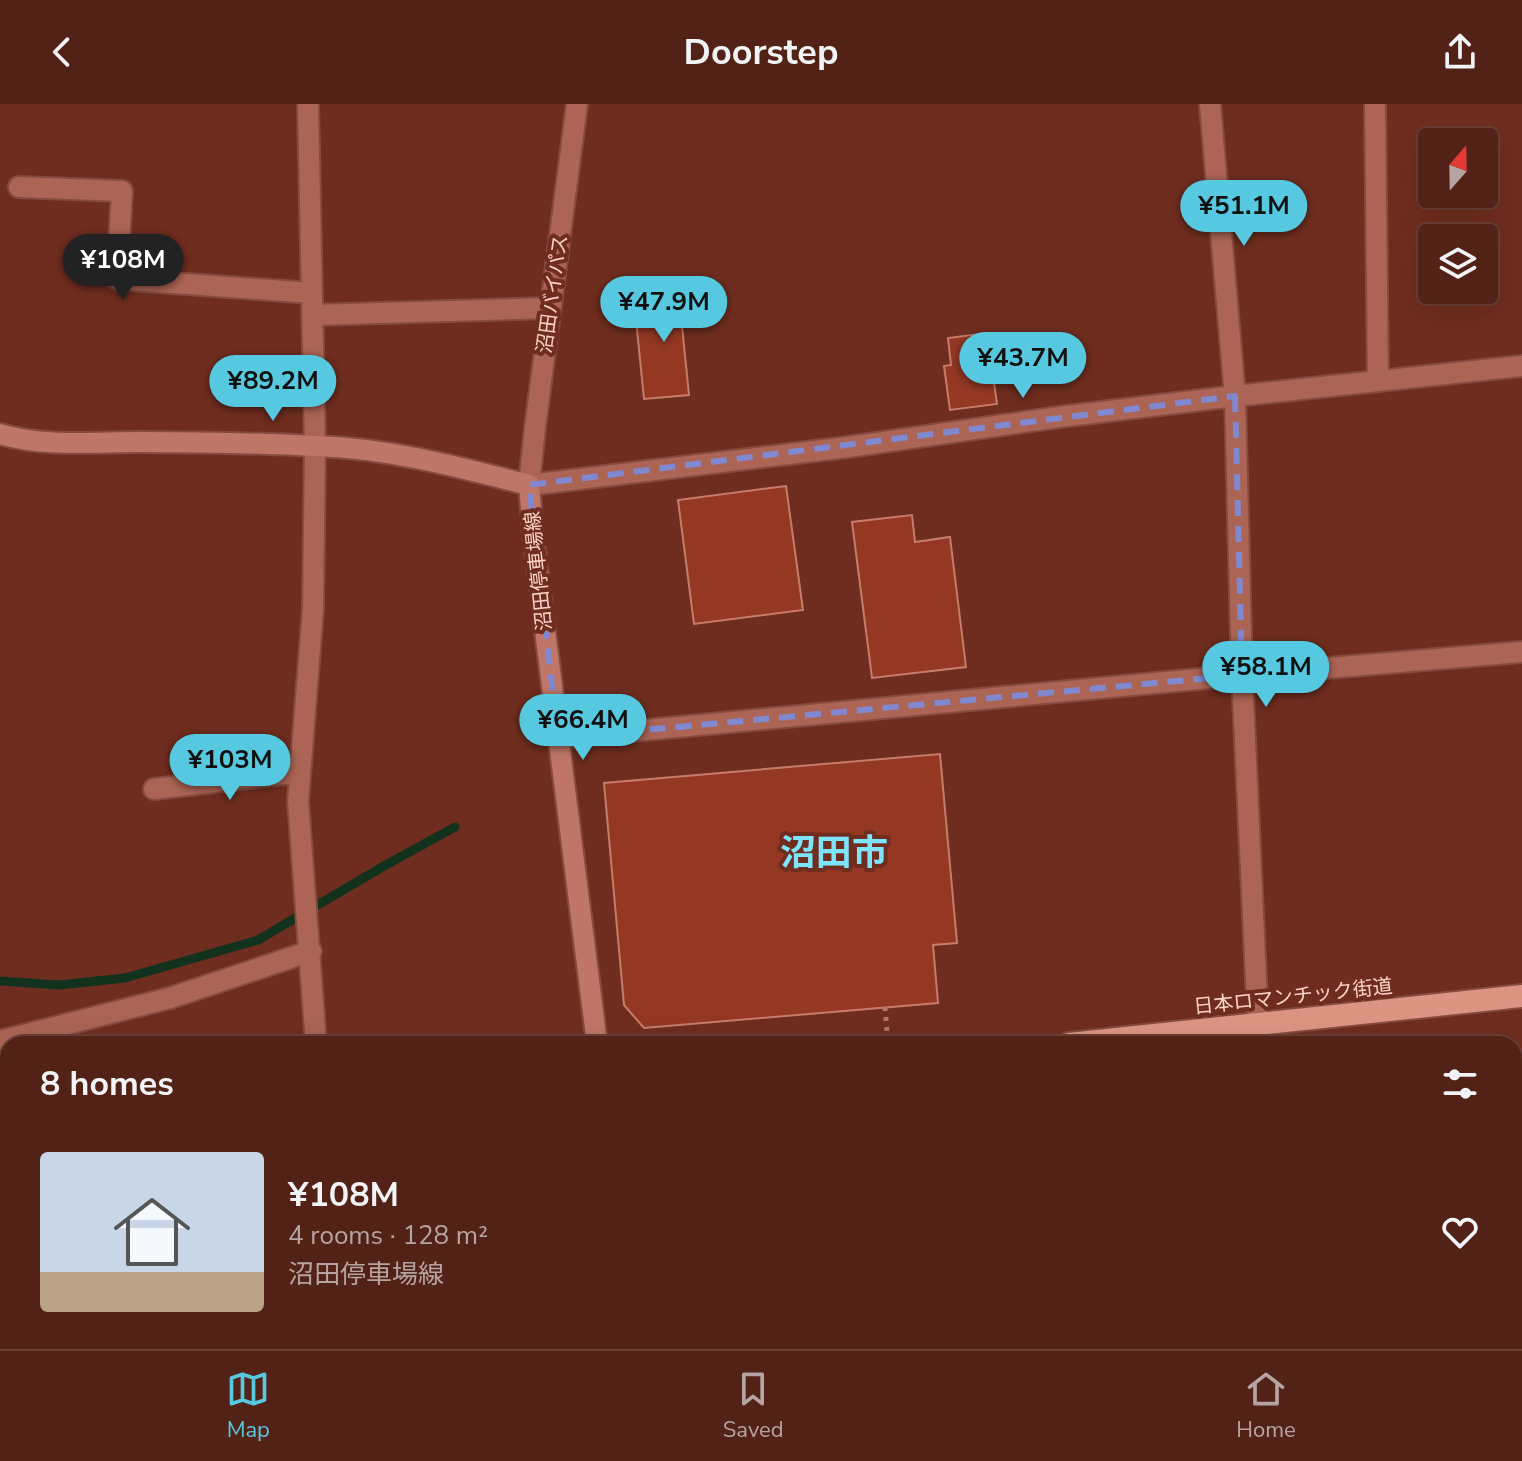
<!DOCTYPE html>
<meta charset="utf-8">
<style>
body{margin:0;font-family:"Nunito Sans","Noto Sans JP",sans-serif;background:#5c2f24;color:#f1f3f6;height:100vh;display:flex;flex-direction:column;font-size:30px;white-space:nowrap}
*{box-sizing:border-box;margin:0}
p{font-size:26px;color:#b5a4a1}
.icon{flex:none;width:44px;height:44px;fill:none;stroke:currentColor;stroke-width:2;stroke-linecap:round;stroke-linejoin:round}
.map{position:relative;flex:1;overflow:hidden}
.sheet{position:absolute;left:0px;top:932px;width:1522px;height:314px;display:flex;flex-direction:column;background:#532217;border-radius:24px 24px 0 0;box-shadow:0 8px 32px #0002,0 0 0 2px #693f36}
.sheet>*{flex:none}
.needle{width:52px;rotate:20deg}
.controls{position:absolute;left:1418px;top:24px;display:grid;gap:16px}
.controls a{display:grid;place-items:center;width:80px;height:80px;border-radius:8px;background:#532217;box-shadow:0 8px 32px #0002,0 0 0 2px #693f36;font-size:40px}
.price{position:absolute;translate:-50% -68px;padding:0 18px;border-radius:28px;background:#56c9e1;color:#111;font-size:26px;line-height:52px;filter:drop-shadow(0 2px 4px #0008)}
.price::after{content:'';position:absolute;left:50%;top:48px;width:24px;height:18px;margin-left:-12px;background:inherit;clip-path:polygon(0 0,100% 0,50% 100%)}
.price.selected{background:#222;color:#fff}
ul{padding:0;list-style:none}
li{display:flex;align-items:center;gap:24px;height:200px;padding:0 40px}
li+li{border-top:2px solid #693f36}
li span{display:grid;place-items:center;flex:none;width:224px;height:160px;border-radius:8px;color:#555}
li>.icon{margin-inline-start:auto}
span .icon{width:96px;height:96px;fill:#fffc;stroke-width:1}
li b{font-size:34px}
h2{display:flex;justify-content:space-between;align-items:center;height:96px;padding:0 40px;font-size:34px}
header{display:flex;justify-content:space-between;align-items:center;height:104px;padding:0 40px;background:#532217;font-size:36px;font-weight:700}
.tabs{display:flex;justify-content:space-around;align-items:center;height:112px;border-top:2px solid #693f36;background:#532217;font-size:22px;color:#b5a4a1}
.tabs a{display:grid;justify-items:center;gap:4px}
.tabs .selected{color:#56c9e1}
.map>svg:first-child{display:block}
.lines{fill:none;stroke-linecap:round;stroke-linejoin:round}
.stream{stroke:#13321e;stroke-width:9}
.building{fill:#943824;stroke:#c77c6b;stroke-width:2}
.minor-casing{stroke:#844b3e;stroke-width:24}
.tertiary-casing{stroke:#844b3e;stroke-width:24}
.secondary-casing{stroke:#844b3e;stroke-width:24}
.trunk-casing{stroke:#844b3e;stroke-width:26}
.path{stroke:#ae786c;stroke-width:5;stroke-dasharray:4 6;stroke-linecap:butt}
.minor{stroke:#ac6454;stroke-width:20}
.tertiary{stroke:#ac6454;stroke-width:20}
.secondary{stroke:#bf7666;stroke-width:20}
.trunk{stroke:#de9483;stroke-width:22}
.marked{fill:none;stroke:#8089d0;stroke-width:6;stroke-dasharray:16 10;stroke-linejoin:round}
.labels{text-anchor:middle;stroke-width:8;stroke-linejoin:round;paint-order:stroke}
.street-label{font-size:20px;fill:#fad1c7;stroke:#6f2d1f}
.town-label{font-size:36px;font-weight:bold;fill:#7ee4fa;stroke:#6f2d1f}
</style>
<header><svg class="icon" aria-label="back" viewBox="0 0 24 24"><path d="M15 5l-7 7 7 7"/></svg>Doorstep<svg class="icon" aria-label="share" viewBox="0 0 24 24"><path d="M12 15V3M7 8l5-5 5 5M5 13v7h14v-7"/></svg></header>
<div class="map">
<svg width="1522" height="1245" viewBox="0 0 1522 1245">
<rect width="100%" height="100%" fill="#6f2d1f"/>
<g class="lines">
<path class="stream" d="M0,877l59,4 66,-7 133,-38 126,-74 71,-39"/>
</g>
<path class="building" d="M702,190l2,20 -23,2 8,79 -45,4 -10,-99z
M987,229l10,71 -47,6 -6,-44 7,-1 -3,-27z
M786,382l17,124 -109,14 -16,-124z
M912,411l3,27 35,-5 16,130 -94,11 -20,-156z
M940,650l17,189 -24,2 5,58 -294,25 -20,-23 -20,-222z
M837,1238h81l-81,3z"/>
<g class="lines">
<g class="minor-casing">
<path id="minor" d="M308,0l7,342 -2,163 -15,192 18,243
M1375,0l3,277
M19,83l103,4 -5,88 195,14
M312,211l238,-7
M1235,292l7,279 16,348
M558,634l684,-63 280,-23
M154,685l146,-17
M0,937l170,-43 141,-47
M1514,1227h8
M726,1238l77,3v-3
M1272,1241l50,-3
M293,1245v-7
M1075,1245l88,-7"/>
</g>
<g class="tertiary-casing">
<path id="tertiary" d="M577,0l-42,324 -6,57 319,-38 219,-31 168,-20 287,-30
M1210,0l25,292
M1258,919l1,21
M1272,1238v7"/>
</g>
<g class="secondary-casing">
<path id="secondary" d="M0,330c44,13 93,8 139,8 58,0 117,1 176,4 73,2 144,21 214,39l5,58 63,501
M591,1245l1,-7"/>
</g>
<g class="trunk-casing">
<path id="trunk" d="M1069,940l453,-48
M75,1245l3,-7"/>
</g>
<path class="path" d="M885,903l3,37"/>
<use href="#minor" class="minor"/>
<use href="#tertiary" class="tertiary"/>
<use href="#secondary" class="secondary"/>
<use href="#trunk" class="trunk"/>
</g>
<path class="marked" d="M1235,292l7,279 -684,63 -29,-253z"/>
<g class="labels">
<g class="street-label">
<text transform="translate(552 190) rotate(-82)" y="7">沼田バイパス</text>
<text transform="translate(538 467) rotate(-96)" y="7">沼田停車場線</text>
<text transform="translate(1293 892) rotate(-6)" y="7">日本ロマンチック街道</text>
</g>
<g class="town-label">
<text x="834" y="761">沼田市</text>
</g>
</g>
</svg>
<div class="controls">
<a><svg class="needle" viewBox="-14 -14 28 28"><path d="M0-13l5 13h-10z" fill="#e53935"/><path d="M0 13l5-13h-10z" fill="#b5a4a1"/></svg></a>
<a><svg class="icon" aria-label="layers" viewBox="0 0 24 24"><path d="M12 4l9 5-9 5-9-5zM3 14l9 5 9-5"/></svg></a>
</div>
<b class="price" style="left:1244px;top:144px">¥51.1M</b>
<b class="price selected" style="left:123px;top:198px">¥108M</b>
<b class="price" style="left:664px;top:240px">¥47.9M</b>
<b class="price" style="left:1023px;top:296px">¥43.7M</b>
<b class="price" style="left:273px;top:319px">¥89.2M</b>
<b class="price" style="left:1266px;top:605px">¥58.1M</b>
<b class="price" style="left:583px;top:658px">¥66.4M</b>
<b class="price" style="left:230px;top:698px">¥103M</b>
<section class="sheet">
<h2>8 homes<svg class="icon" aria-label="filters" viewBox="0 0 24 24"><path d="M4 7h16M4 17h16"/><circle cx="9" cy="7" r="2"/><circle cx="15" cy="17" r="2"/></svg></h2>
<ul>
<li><span style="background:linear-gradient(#c9d6e8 75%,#b9a48a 0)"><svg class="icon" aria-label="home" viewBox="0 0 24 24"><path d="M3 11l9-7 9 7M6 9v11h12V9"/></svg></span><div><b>¥108M</b><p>4 rooms · 128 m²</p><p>沼田停車場線</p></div><svg class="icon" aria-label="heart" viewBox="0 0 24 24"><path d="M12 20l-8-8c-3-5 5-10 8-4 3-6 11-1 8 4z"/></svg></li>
</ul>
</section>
</div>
<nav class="tabs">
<a class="selected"><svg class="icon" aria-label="map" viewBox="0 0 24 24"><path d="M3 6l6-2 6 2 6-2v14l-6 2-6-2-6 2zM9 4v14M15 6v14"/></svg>Map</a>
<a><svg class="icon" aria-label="saved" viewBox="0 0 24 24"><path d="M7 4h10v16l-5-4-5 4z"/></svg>Saved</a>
<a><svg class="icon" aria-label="home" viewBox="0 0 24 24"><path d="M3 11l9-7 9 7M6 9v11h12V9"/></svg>Home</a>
</nav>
